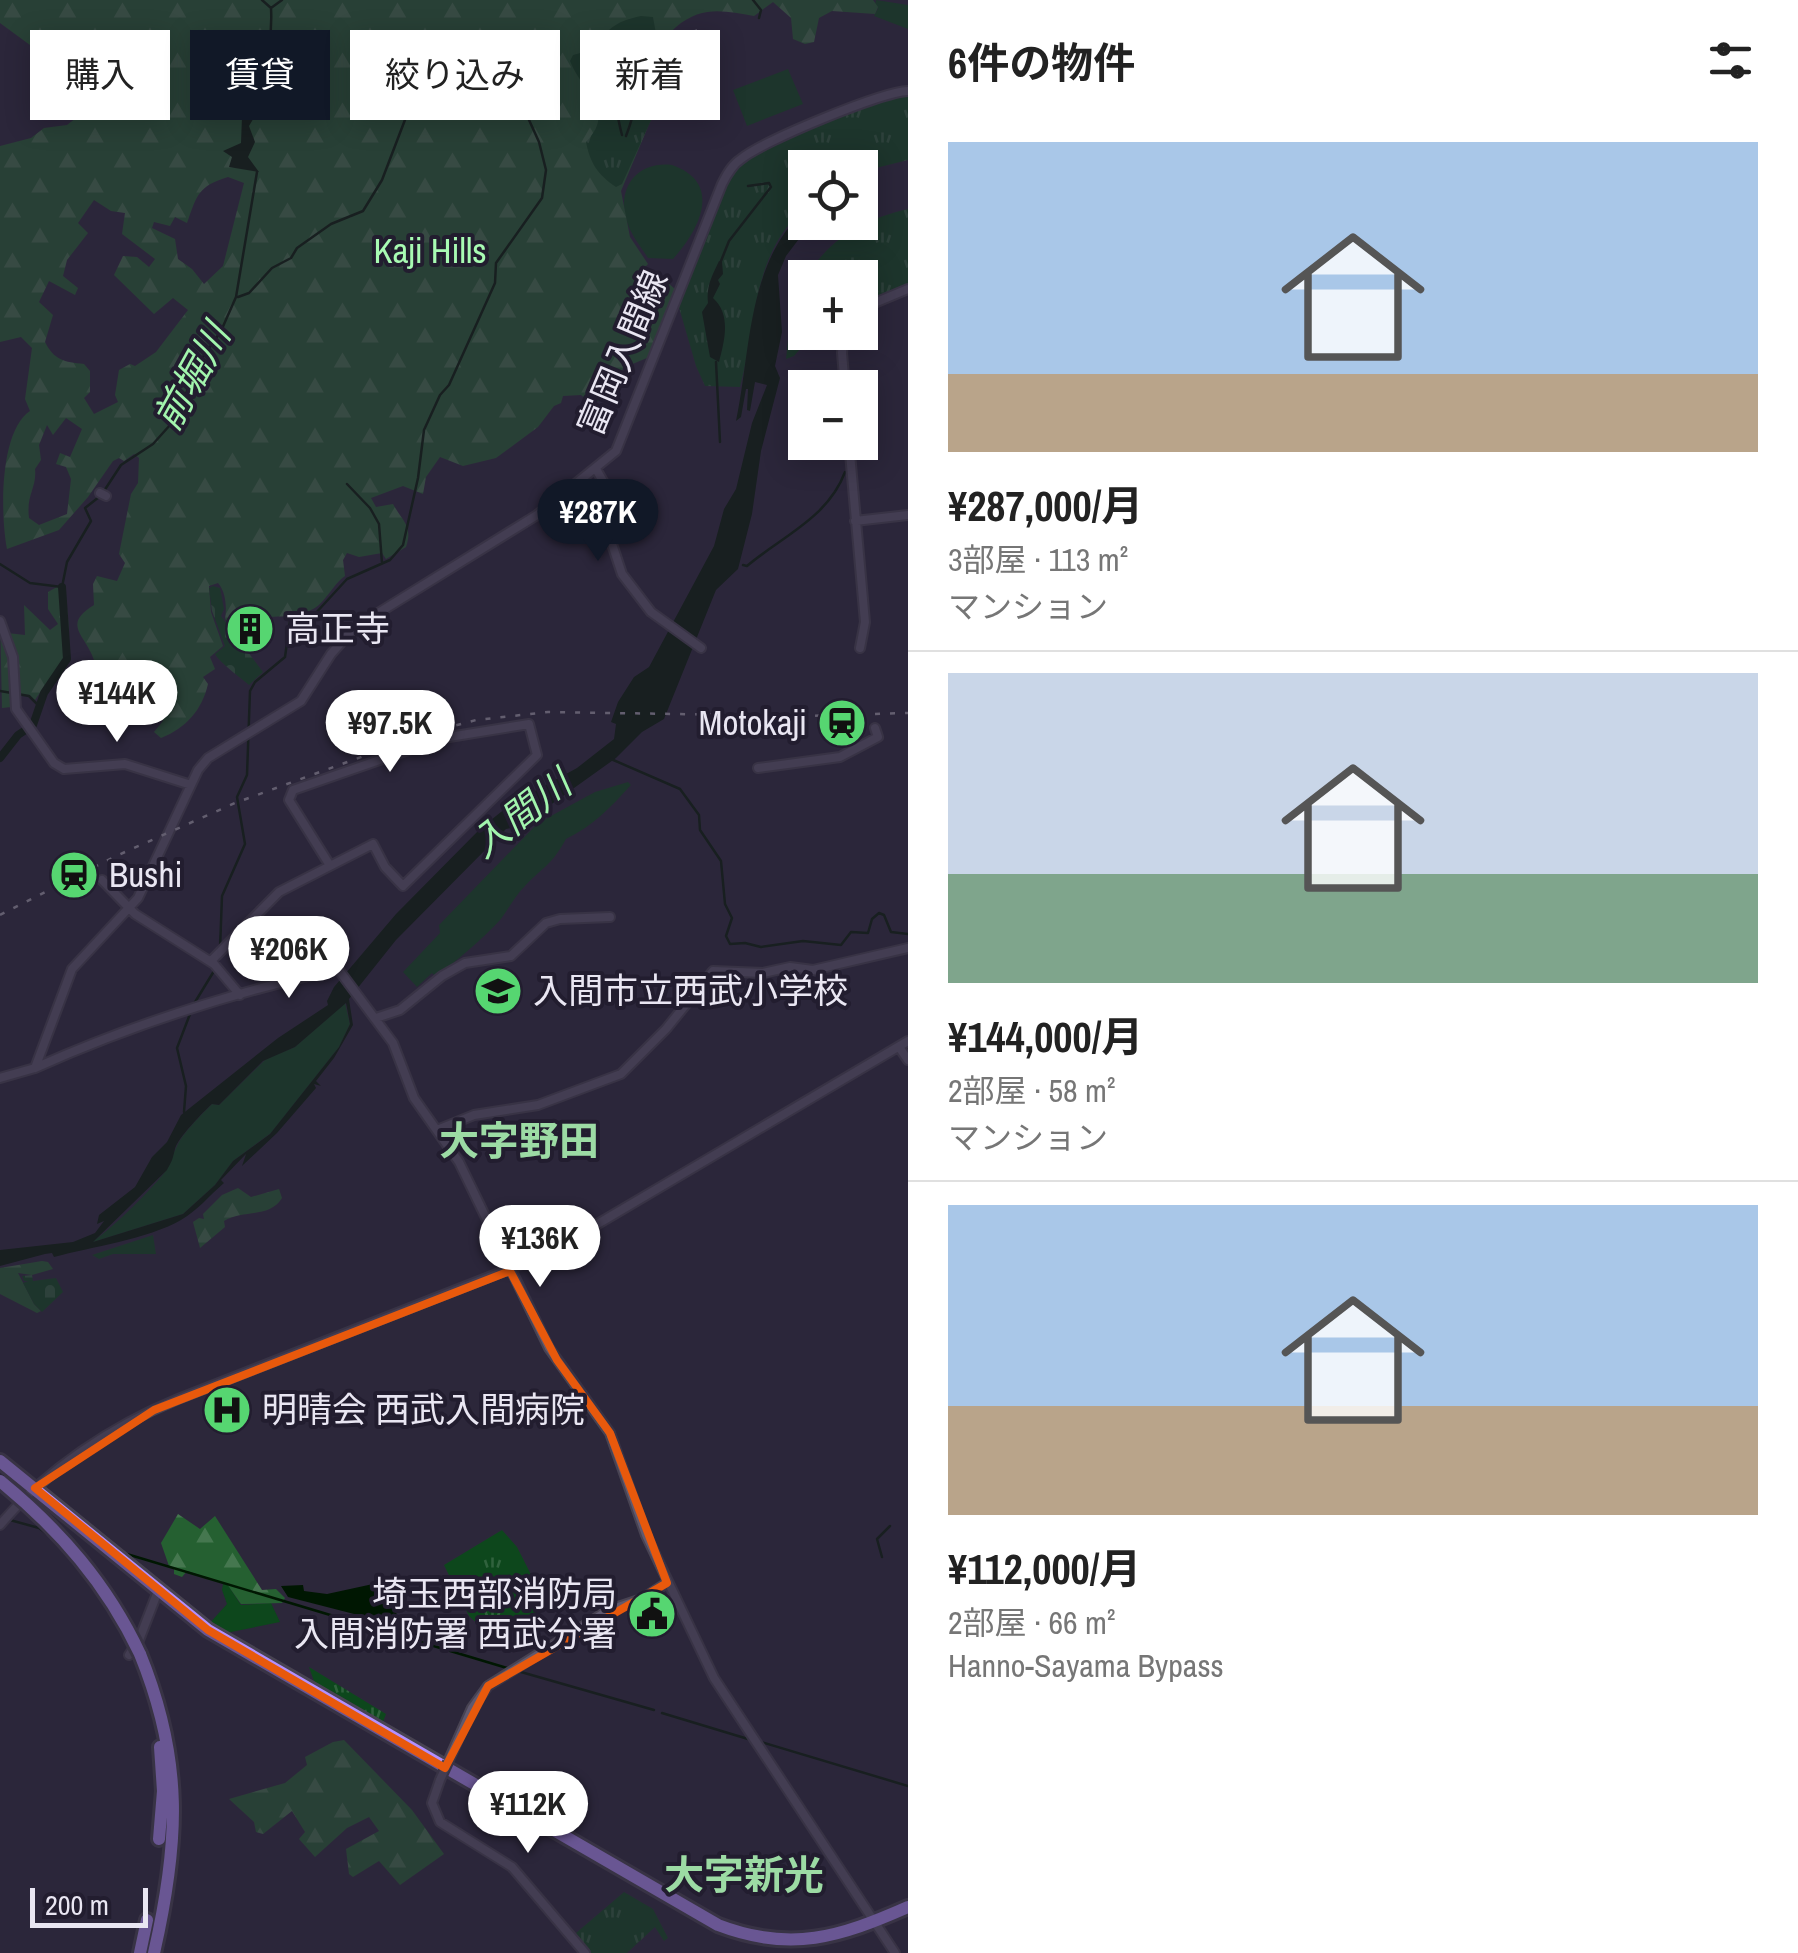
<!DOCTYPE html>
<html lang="ja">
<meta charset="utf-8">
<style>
:root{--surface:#fff;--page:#f6f6f6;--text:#222;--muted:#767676;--line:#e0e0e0;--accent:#111827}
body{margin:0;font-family:"Archivo Narrow","Noto Sans JP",sans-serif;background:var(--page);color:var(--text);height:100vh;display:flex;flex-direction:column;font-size:38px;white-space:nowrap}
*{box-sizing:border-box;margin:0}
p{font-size:32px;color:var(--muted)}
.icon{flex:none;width:55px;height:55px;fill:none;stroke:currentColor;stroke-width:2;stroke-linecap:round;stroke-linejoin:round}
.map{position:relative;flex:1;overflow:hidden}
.drawer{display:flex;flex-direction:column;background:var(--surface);width:890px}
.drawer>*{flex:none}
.banner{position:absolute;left:30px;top:30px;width:728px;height:90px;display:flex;gap:20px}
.tools{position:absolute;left:788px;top:150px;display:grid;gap:20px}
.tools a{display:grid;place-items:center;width:90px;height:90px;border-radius:0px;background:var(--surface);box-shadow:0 5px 25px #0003;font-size:50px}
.scale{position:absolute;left:30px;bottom:25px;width:118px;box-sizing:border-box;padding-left:10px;border:5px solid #e9e6f2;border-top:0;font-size:28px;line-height:35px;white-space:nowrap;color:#e9e6f2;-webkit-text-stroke:8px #221d2f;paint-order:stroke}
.price{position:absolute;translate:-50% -85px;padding:0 22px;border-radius:35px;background:#fff;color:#222;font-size:32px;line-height:65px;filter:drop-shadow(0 2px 5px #0008)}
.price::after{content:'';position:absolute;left:50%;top:60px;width:30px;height:22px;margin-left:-15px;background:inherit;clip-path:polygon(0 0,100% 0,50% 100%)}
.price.current{background:var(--accent);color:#fff}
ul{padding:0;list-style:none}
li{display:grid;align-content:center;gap:20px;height:530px;padding:0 40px}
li+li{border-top:2px solid var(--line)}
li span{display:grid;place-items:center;height:310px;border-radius:0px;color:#555}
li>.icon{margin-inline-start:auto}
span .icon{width:180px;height:180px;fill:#fffc;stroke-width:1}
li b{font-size:42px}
h2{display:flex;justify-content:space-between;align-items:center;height:120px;padding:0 40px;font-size:42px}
.pill{padding:0 35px;border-radius:0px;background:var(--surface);box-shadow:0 5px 25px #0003;font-size:35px;line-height:90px}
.pill.current{background:var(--accent);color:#fff}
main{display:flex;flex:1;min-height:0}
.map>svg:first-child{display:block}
.grass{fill:#0d471c}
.forest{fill:url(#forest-firs);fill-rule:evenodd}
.cemetery{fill:url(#cemetery-stones)}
.park{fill:url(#park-tufts)}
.water{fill:#001702;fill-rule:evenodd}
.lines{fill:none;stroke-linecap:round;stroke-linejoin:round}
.stream{stroke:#001702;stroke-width:2.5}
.river{stroke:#001702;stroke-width:8}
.secondary-casing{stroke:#484352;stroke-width:12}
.highway-casing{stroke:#484352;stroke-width:18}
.secondary{stroke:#5f596f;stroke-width:8}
.highway{stroke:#b390fe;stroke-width:12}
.rail{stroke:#a6a2b0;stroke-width:2.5;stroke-dasharray:5 10;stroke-linecap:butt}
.secondary-bridge-casing{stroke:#484352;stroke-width:12;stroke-linecap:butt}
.highway-bridge-casing{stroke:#484352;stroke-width:18;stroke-linecap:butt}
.secondary-bridge{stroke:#5f596f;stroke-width:8}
.highway-bridge{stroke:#b390fe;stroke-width:12}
.marked{fill:none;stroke:#e8590c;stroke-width:8;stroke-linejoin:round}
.labels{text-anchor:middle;stroke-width:8;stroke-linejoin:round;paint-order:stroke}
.park-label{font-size:35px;fill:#a8fbb3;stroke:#221d2f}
.street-label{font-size:35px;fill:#e9e6f2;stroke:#221d2f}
.poi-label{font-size:35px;fill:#e9e6f2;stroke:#221d2f;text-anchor:start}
.water-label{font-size:38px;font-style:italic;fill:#a2f5ad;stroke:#221d2f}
.quarter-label{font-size:40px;font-weight:bold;fill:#9cdba4;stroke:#221d2f}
</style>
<main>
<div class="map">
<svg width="908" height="1953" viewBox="0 0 908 1953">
<defs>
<pattern id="forest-firs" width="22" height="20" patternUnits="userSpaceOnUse" patternTransform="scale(2.5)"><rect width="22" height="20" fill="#256031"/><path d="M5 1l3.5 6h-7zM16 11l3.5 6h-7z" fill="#45774f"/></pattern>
<pattern id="cemetery-stones" width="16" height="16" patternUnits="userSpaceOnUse" patternTransform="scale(2.5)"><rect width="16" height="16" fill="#0d471c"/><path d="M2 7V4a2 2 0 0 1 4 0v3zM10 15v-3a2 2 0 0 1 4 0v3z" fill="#30623d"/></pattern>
<pattern id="park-tufts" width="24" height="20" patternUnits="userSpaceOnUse" patternTransform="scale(2.5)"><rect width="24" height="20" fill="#0d471c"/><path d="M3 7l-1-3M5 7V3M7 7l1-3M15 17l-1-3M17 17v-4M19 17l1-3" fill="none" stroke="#30623d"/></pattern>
</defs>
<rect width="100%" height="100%" fill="#2c273a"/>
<path class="grass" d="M 876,0 L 908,5 L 908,29 L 874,16 L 878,8 L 875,5 Z
M 788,69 L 803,104 L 747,126 L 733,90 Z
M 672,165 C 724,183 699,230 673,259 L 648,258 C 641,247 631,235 627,222 C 616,188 637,161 672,165 Z
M 628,782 L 631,785 C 611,807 593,826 566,839 C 551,866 545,865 525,886 C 515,896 509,908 501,919 C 481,941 458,959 436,977 L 432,973 L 417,987 L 403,972 L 440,933 L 439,925 L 538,823 L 595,792 Z
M 345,1003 L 350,1024 L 339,1047 L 271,1133 L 233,1161 L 215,1185 L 183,1214 L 90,1243 C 109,1232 151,1190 164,1173 C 171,1164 172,1155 177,1146 C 182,1134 202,1114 212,1104 L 219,1105 L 266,1059 L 295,1047 Z
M 223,1584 L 228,1585 L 241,1605 L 271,1603 L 280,1622 L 221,1634 L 208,1625 L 227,1604 L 222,1590 Z"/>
<path class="forest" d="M 0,0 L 873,0 L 878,7 L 875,14 L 832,11 L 819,18 L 814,42 L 805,44 L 793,39 L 791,18 L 773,2 L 754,16 C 725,11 702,5 676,27 C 668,34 662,43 653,50 L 657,105 L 621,191 L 630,237 L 648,264 L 641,271 L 643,275 L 650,277 L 657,273 L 677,291 L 654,355 L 623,368 C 618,388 610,396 592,404 L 581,395 L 563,396 L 561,403 L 554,406 L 538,427 L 496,458 L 463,466 L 440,457 L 426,477 L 423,494 L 403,486 L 371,498 L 376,507 L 393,504 C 403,522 413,526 406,547 L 386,559 L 382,553 L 359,557 L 347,553 L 343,560 L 345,576 C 332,585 325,604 311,610 C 282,623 263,609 236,628 L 225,619 C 227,608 226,592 218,583 L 209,586 L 211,612 L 223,646 L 210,657 L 215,669 L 203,677 L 208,684 C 202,710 186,728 161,738 L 154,732 L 163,721 L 136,682 L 94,660 C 86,635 61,625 94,605 L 93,584 L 97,576 L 117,581 L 125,563 L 119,554 L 131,494 L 138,483 L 139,458 L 134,454 L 124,461 L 119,458 L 113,461 L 88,497 L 59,530 L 7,549 C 0,511 0,431 30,411 L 25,399 L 32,348 L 21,337 L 0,342 L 0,146 L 31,138 L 44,128 L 67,125 L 80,115 L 104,119 L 109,103 L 0,23 ZM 228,177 L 244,183 L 223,266 L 204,284 L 192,269 L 178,259 L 175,239 L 152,228 L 154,222 L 170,226 L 175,217 L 187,223 C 197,195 198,186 228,177 ZM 94,200 L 111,211 L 125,213 L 122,234 L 155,259 L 149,267 L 137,257 L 123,256 L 114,275 L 154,314 L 173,298 L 188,310 L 156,352 L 135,366 L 130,364 L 119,370 L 115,395 L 118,402 L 94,414 L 84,398 L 90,392 L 90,371 L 84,364 C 64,362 54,360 45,342 L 53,315 L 39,302 L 49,281 L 75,295 L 78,288 L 63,276 L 67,260 L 88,233 L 78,223 ZM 66,418 L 82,429 L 70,457 L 60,453 L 56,464 L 66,467 L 71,479 L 67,514 L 39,525 L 29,518 C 26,494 37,488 35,469 L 41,460 L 39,445 L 47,425 L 53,435 Z
M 64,583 C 66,610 76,645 60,669 C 53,681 42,688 35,700 L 24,694 L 12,695 L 11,707 L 2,708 L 0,615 L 7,633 L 25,635 L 24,605 L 50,630 L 58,624 L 48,609 L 48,592 Z
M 238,1188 L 251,1197 L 279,1189 L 282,1198 C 269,1219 242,1209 224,1221 L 225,1227 L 200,1248 L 193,1222 L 199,1218 L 204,1219 L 203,1214 L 222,1195 Z
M 42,1261 L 48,1262 L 53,1269 L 32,1275 L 18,1273 L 34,1304 L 41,1311 L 37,1313 L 0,1294 L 0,1268 Z
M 178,1514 L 200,1529 L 215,1516 L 262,1590 L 276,1589 L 285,1598 L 282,1603 L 241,1604 L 227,1584 L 187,1571 L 182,1577 L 174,1574 L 174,1568 L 169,1566 L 161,1543 Z
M 344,1740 L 412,1810 L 444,1854 L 400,1885 L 379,1861 L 353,1877 L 349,1874 L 346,1849 L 379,1831 L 369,1817 L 347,1828 L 315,1857 L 299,1839 L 305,1832 L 292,1811 L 263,1834 L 256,1832 L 254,1822 L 229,1799 L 285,1783 L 307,1765 L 305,1757 L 333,1742 Z"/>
<path class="cemetery" d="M 213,586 L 220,588 L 224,609 L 221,616 L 263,672 L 249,685 C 241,678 220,663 215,654 L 225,646 L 212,611 L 209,588 Z
M 32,1275 L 33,1281 L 56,1278 L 63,1292 L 42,1312 L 34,1304 L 23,1283 L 28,1281 L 24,1281 L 22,1276 Z"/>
<path class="park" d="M 641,16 L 653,17 L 657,39 L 655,51 C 671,80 673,85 707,86 L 658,105 L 622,184 L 616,187 C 598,175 590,163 586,142 C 617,110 582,92 570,61 L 573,55 L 598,48 C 605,27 621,20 641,16 Z
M 908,95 L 908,160 L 860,172 L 860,168 L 805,168 L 805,208 C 751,255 757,324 740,387 L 705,386 L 696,366 L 678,304 L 726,185 L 737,164 L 748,155 L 884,99 Z
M 908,209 L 908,285 L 860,306 L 860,278 L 806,277 C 830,238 864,219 908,209 Z
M 805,279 L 805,332 L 814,333 L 794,356 L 786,359 L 790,321 Z
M 153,1235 L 156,1254 L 113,1254 L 99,1259 L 92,1255 Z
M 502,1530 L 517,1547 L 547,1606 L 493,1638 L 469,1616 L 444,1565 Z
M 309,1667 L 386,1714 L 381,1727 L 316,1687 Z
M 624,1892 L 653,1909 L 668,1938 L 664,1941 L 655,1927 L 627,1953 L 591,1953 L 576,1933 Z"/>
<path class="water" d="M 258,111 L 249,126 L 255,142 L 248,157 L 259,172 L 229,167 L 232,157 L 223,151 L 241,143 L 242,117 Z
M 805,210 L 805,222 L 811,223 L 786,256 L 778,275 L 782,332 L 775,366 L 780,378 L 761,451 L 752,514 L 738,569 L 716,590 L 664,719 L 642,732 L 616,758 L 521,826 L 506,829 L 396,940 L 349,999 L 353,1025 L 334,1058 L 316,1081 L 321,1086 L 314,1084 L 316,1088 L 277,1133 L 242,1166 L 246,1154 L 221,1180 L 224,1183 C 210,1195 197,1211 181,1220 C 148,1239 91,1247 54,1257 L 52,1253 L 45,1254 L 0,1266 L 0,1250 L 73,1242 L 95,1233 L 104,1221 L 97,1224 L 99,1215 L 135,1187 L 152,1157 L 167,1142 L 181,1115 L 278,1038 L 328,1005 L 327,1001 L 334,987 L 396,914 L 481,828 L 511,804 L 577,768 L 614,739 L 616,724 L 611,722 L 618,702 L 634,677 L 649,667 L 714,546 L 724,509 L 736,489 L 752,423 L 767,385 L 755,382 L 750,411 L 747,410 L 748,389 L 746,389 L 741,417 L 736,421 C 751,350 747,262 805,210 ZM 346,1003 L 350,1024 L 339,1047 L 270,1134 L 233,1161 L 215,1185 L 183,1214 L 93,1242 L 167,1170 C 173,1159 172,1161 175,1149 C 177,1139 204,1111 212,1104 L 219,1105 L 263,1061 L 295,1047 Z
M 719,261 L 722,262 L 723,274 L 718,280 L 720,284 L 713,298 C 732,315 724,342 719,362 L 710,357 L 702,312 L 708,303 C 706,286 712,276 719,261 Z
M 399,1578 L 405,1587 L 393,1624 L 288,1597 L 281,1586 L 303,1585 L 304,1591 L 327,1594 L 373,1584 L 374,1587 Z"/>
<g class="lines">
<path class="stream" d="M 753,0 L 761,10 L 759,18
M 271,8 L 282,0
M 586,68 C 620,88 613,103 622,135
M 616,96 L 626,97 C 638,108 631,122 626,136
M 258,111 C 257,97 259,87 257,74 C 270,62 272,26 271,8 L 262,0
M 721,261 L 729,241 L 771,187 L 769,183 L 748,186
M 238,297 L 249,293 L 272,268 L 291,258 L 297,248 L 331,224 L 363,211 L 382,180 L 416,91 L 430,66
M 716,362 L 720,442
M 347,484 L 370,508 L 379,524 L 382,563
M 104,491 L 121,465 L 153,444 L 179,415 L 194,370 L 221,331 L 236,297 L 257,172
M 0,564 L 30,583 L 62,587 L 67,562 L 91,521 L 85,508 L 99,497
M 743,565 L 747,566 C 781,537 828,518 845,472
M 0,691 L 29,696 L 40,707
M 611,759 L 680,789 L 699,815 L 700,830 L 721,861 L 725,904 L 732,918 L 726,936 L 730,944 L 745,943 L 761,947 L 803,941 L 841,945 L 851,932 L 868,933 L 872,919 L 879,913 L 884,915 L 891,932 L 908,934
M 220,949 L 222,896 L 245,844 L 237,797 L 247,775 L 250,691 L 255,682 L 285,657 L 290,621 L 314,615 L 347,579 L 390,560 L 403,545 L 418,478 L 424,430 L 440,395 L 449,385 L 495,283 L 496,263 L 542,198 L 546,170 L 539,142 L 515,89
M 192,1007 L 214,971
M 184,1112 L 186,1086 L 177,1048 L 190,1014
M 10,1520 L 39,1528 L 59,1543
M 120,1552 L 507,1668
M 882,1557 L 877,1539 L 890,1526
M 521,1672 L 654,1710
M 662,1713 L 748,1739
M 761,1742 L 908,1786"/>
<path class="river" d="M 0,758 L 18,735 L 33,725 L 44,693 L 67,659 L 62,587"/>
<g class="secondary-casing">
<path id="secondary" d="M 860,309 L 908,289
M 844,332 L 842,353 L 845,388
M 849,442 L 865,622 L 860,648
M 596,469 L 613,499 L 609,535 L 622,574 L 651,612 L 701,648
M 100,493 L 106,496
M 855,521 L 908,515
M 0,621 L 13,657 L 16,709 L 54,763 L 64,769 L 125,764 L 191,785
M 758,768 L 840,757 L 878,737 L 875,728
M 102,880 L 135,914 L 214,964 L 240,995
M 211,961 L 279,892 L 373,844 L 385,867 L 403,886 L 537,755 L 529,724 L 443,738 L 293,790 L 289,800 L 329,864
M 376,1018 L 400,1010 L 442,976 L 465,963 L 511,956 L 546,923 L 560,919 L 610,917
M 899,1047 L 908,1060
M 35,1068 C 131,1025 235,992 338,969 L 393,1043 L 414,1098 L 459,1162 L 549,1348 L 610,1433 L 646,1535 L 714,1678 L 895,1953
M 0,1078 L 35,1068 L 72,969 L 138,898 L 198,770 L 208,758 L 301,701 L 331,654 L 354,628 L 537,515 L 616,451 L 722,184 C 727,174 732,165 741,159 C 763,141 881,92 908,91
M 437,1130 L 474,1115 L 538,1105 L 621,1074 L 666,1029 L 713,971 L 763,973 L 790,967 L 813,970 L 908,948
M 0,1525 C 46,1470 112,1426 178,1399 L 545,1255 L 908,1041
M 129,1655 L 139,1640 L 158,1591
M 448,1762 L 472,1708 L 488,1686 L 609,1610 L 642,1599 L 667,1583
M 440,1780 L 432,1803 L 440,1822 L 512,1867 L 585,1953"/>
</g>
<g class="highway-casing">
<path id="highway" d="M 0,1461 L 208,1630 L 718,1925 C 791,1953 840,1937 908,1907
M 140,1654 C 184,1762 179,1843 154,1953
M 159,1839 L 163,1791 L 160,1747
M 140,1953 L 147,1920"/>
</g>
<use href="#secondary" class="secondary"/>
<use href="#highway" class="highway"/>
<path class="rail" d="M 653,53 L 678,37 L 701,29
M 0,915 L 116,856 L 235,803 L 424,734 L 476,720 L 548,712 L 802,716 L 908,713"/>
<g class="secondary-bridge-casing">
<path id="secondary-bridge" d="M 440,1780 L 448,1762"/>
</g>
<g class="highway-bridge-casing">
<path id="highway-bridge" d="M 0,1481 C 60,1530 107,1584 140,1654"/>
</g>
<use href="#secondary-bridge" class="secondary-bridge"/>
<use href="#highway-bridge" class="highway-bridge"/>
</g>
<path d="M0 0H908V1953H0ZM 510,1271 L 557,1360 L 610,1433 L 667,1583 L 488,1686 L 445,1768 L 208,1630 L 35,1488 L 154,1410 Z" fill="#2c273a" fill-opacity=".55" fill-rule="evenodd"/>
<path class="marked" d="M 510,1271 L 557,1360 L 610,1433 L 667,1583 L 488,1686 L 445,1768 L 208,1630 L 35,1488 L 154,1410 Z"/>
<defs>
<g id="building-disc" transform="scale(2.5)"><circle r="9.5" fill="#56d671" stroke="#221d2f"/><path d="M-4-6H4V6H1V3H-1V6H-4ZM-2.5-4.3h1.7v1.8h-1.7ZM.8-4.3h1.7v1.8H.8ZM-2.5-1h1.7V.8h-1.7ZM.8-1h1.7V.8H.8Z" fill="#111"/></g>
<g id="station-disc" transform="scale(2.5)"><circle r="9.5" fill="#56d671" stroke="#221d2f"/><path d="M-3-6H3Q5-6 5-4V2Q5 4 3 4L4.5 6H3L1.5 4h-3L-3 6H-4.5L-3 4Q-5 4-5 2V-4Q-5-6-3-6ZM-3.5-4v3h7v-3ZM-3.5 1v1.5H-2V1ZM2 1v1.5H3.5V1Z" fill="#111"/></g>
<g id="school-disc" transform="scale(2.5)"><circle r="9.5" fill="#56d671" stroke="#221d2f"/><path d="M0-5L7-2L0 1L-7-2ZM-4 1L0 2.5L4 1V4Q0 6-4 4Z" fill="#111"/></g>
<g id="hospital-disc" transform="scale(2.5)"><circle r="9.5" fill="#56d671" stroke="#221d2f"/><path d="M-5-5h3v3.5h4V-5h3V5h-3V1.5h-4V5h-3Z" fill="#111"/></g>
<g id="civic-disc" transform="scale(2.5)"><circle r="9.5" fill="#56d671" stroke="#221d2f"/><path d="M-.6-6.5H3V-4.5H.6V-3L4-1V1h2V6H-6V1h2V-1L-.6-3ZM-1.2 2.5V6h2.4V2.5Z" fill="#111"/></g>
</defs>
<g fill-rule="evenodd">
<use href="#building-disc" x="250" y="629"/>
<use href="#station-disc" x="842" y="723"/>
<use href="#station-disc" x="74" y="875"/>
<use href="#school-disc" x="498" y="991"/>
<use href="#hospital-disc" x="227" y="1410"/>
<use href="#civic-disc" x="652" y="1614"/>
</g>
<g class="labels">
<g class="park-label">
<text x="430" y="263">Kaji Hills</text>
</g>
<g class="street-label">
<text transform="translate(623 353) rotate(-67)" y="12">富岡入間線</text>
</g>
<g class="poi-label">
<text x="285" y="641">高正寺</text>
<text x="807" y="735" text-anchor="end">Motokaji</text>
<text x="109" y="887">Bushi</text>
<text x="533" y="1003">入間市立西武小学校</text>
<text x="262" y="1422">明晴会 西武入間病院</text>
<text x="617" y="1606" text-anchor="end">埼玉西部消防局<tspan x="617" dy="40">入間消防署 西武分署</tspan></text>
</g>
<g class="water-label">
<text transform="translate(192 377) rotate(-61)" y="13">前堀川</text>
<text transform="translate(521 814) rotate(-38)" y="13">入間川</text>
</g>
<g class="quarter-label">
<text x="519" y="1155">大字野田</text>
<text x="744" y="1889">大字新光</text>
</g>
</g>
</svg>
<div class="tools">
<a><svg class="icon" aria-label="locate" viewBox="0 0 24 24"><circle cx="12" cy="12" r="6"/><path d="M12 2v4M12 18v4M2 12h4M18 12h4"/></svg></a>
<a>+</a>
<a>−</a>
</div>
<div class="scale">200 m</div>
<b class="price current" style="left:598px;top:564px">¥287K</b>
<b class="price" style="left:117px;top:745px">¥144K</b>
<b class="price" style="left:390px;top:775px">¥97.5K</b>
<b class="price" style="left:289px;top:1001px">¥206K</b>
<b class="price" style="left:540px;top:1290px">¥136K</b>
<b class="price" style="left:528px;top:1856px">¥112K</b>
<div class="banner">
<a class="pill">購入</a>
<a class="pill current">賃貸</a>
<a class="pill">絞り込み</a>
<a class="pill">新着</a>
</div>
</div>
<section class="drawer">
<h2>6件の物件<svg class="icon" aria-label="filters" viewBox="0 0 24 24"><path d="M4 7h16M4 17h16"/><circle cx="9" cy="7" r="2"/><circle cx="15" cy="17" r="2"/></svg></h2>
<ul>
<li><span style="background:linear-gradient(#a9c7e8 75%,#b9a48a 0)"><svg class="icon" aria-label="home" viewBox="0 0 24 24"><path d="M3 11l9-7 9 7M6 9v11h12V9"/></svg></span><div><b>¥287,000/月</b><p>3部屋 · 113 m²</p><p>マンション</p></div></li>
<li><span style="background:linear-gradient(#c9d6e8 65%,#7fa58c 0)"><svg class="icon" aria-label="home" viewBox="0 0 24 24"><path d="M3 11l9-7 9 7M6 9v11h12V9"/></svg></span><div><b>¥144,000/月</b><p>2部屋 · 58 m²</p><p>マンション</p></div></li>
<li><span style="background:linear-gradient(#a9c7e8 65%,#b9a48a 0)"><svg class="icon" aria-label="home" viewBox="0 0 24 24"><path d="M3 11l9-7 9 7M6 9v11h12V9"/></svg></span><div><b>¥112,000/月</b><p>2部屋 · 66 m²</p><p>Hanno-Sayama Bypass</p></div></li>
</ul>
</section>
</main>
